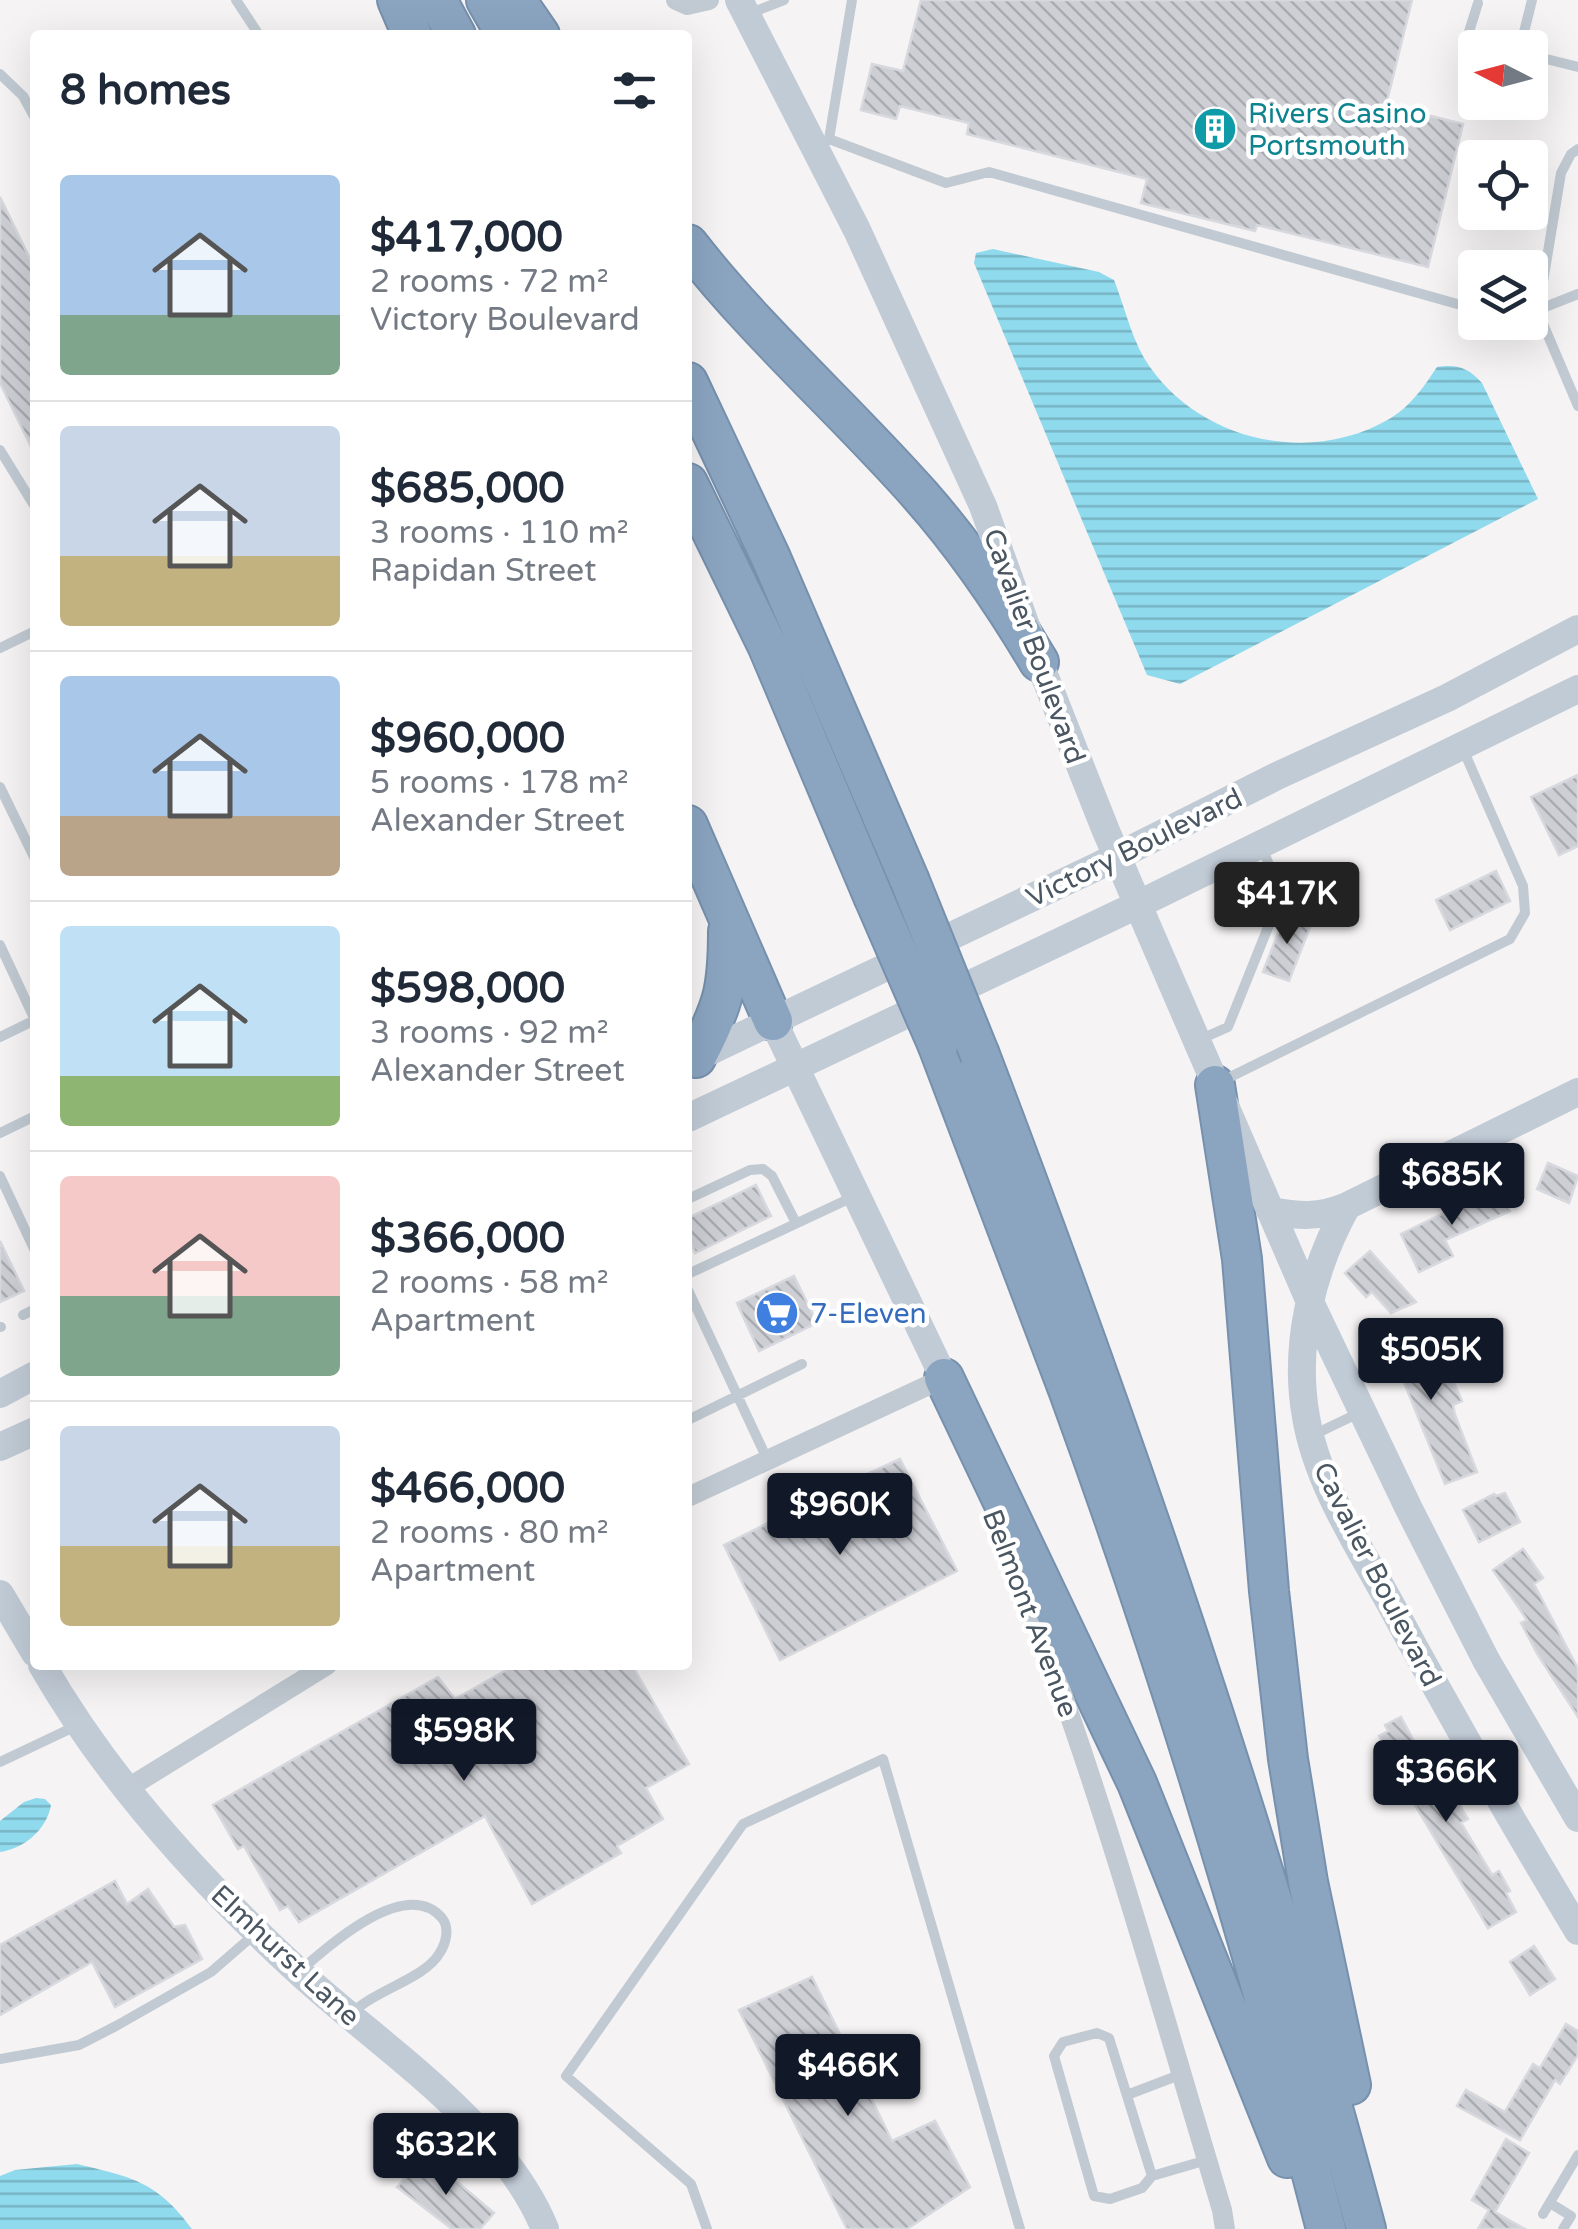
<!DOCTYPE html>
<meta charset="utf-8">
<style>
:root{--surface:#fff;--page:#f6f6f7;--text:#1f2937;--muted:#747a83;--line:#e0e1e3;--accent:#111827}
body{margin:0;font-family:"Varela Round",sans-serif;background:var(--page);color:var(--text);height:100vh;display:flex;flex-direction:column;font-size:38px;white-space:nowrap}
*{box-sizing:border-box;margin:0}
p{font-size:32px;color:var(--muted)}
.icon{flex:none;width:55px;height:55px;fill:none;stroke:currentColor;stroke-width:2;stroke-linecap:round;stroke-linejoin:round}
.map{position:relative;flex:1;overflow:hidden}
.details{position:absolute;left:30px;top:30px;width:662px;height:1640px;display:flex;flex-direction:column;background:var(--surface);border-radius:10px;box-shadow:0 10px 40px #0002}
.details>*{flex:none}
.needle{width:65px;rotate:276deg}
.controls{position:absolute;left:1458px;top:30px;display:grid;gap:20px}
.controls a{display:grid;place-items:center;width:90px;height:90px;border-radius:10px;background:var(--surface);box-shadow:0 10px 40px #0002;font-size:50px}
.price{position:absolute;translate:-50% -85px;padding:0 22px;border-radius:10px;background:var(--accent);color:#fff;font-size:32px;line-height:65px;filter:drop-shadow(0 2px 5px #0008)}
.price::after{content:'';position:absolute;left:50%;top:60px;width:30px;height:22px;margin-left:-15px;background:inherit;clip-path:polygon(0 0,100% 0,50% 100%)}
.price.active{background:#222;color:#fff}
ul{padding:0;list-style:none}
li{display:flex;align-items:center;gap:30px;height:250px;padding:0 30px}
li+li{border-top:2px solid var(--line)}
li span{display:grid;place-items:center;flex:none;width:280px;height:200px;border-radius:10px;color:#555}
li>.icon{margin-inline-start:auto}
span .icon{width:120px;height:120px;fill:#fffc;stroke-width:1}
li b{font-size:42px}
h2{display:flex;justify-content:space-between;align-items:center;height:120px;padding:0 30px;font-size:42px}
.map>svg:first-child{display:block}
.water{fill:url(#water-rules)}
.building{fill:url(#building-back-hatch);stroke:#d7d9de;stroke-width:2.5}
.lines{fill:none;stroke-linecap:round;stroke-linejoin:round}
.highway-casing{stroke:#7690ad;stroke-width:42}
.lane{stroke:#c1cad2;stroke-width:10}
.street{stroke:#c1cad2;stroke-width:20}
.secondary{stroke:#c1cbd6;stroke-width:28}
.highway{stroke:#8ba5c1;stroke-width:38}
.highway-bridge-casing{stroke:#7690ad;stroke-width:42;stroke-linecap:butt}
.highway-bridge{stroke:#8ba5c1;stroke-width:38}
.labels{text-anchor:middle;stroke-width:9;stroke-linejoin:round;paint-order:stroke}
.culture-label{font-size:28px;fill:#0d838f;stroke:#fff;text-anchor:start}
.street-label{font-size:28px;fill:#4a5661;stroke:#fff}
.shop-label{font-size:28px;fill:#366cbe;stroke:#fff;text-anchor:start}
</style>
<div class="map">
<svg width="1578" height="2229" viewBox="0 0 1578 2229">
<defs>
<pattern id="water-rules" width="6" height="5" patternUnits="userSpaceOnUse" patternTransform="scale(2.5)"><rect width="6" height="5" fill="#90daee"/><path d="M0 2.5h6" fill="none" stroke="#78b4c4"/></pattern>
<pattern id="building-back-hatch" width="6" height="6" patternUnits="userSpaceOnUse" patternTransform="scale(2.5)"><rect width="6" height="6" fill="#cdcfd5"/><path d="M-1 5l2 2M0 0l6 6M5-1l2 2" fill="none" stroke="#a8abb0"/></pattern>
</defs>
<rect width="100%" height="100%" fill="#f5f3f3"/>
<path class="water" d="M 993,249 L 1099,272 L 1114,280 C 1124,305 1130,333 1144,358 C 1195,441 1309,467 1391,418 C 1411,406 1425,385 1437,367 C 1458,364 1468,368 1482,383 L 1538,499 L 1180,684 L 1147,675 L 974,263 L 976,253 Z
M 36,1798 L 45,1799 L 51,1805 C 47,1829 24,1849 0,1852 L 0,1821 L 24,1802 Z
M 77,2164 C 131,2177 157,2181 192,2229 L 0,2229 L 0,2176 L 15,2170 Z"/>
<path class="building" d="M 921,0 L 1412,0 L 1386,105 L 1463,124 L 1428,267 L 1257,225 L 1255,231 L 1141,203 L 1147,179 L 967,134 L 969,123 L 900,106 L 896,119 L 861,110 L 872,64 L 903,71 Z
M 0,197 L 35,269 L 35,455 L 0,383 Z
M 1578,775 L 1578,846 L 1559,855 L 1531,797 Z
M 1496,871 L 1510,901 L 1450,930 L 1436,900 Z
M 1286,912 L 1312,922 L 1289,981 L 1263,972 Z
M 1548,1163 L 1578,1176 L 1569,1203 L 1537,1189 Z
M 756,1185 L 771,1216 L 695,1253 L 688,1237 L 688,1218 Z
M 1499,1186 L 1510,1211 L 1445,1240 L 1453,1256 L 1419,1272 L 1401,1234 Z
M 0,1241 L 24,1291 L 0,1302 Z
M 1370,1251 L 1416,1302 L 1391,1313 L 1372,1292 L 1366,1297 L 1345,1273 Z
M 794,1276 L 817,1323 L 759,1351 L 737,1303 Z
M 1400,1327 L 1421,1359 L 1439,1349 L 1462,1401 L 1453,1405 L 1455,1415 L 1477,1472 L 1445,1484 L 1399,1370 L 1394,1373 L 1375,1343 Z
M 900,1459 L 957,1571 L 780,1660 L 724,1545 L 780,1517 L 791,1509 Z
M 1505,1493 L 1520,1522 L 1479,1542 L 1463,1510 L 1494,1494 L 1496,1496 Z
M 1523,1549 L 1543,1578 L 1534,1584 L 1578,1669 L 1578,1717 L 1538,1655 L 1521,1623 L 1527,1620 L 1493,1570 Z
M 515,1665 L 632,1665 L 689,1764 L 646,1788 L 663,1819 L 617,1846 L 621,1853 L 532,1904 L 485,1816 L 299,1922 L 288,1906 L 280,1910 L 244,1846 L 238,1849 L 213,1805 L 438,1677 L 455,1699 Z
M 1401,1717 L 1444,1797 L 1450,1803 L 1456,1799 L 1468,1819 L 1461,1823 L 1492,1875 L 1499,1871 L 1510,1891 L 1506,1893 L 1516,1912 L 1488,1928 L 1405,1788 L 1401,1790 L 1383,1755 L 1388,1752 L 1379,1736 L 1388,1731 L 1385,1725 Z
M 115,1881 L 127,1904 L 148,1889 L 174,1927 L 185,1925 L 202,1959 L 115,2007 L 92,1962 L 0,2015 L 0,1945 Z
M 1534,1946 L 1555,1979 L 1530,1995 L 1510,1962 Z
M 812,1977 L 892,2141 L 935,2121 L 970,2187 L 907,2229 L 847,2229 L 739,2010 Z
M 1566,2024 L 1578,2031 L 1578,2055 L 1560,2084 L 1555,2080 L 1520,2140 L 1457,2106 L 1466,2090 L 1505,2112 L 1533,2064 L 1540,2068 Z
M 1506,2139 L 1529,2153 L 1495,2212 L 1525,2229 L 1478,2229 L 1489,2210 L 1472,2200 Z
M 431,2160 L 494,2213 L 480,2229 L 452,2229 L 397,2187 L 412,2170 L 419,2175 Z"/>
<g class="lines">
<g class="highway-casing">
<path id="highway" d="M 397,0 L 412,35
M 437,0 L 456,35
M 486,0 L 506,35
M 516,0 L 540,35
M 688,244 C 758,334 845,410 920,495 C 966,547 1004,603 1039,662
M 688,382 L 771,558 L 909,879
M 688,483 L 768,647 L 873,896
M 688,825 L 773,1021
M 938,1046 C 982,1161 1026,1276 1069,1392 C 1169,1666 1254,1947 1326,2229
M 980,1055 C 1127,1441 1260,1830 1366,2229
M 696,1058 C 723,1006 728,990 728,931
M 1215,1085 L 1242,1259 L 1269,1591 L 1288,1759 L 1308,1882 L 1351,2085
M 944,1378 L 1137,1783 L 1287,2158"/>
</g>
<path class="lane" d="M 236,0 L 259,35
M 1478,3 L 1467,38 L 1502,48
M 748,14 L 784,0
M 1520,48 L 1532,0
M 1530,55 L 1578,67
M 0,74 L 23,96 L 35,118
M 829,139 L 946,183 L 989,172 L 1475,309
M 824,142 L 829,139 L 852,0
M 1578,149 L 1571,154 L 1561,173 L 1538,312 L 1578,406
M 1530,313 L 1578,294
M 0,450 L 35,507
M 0,648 L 35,631
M 0,787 L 35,859
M 0,945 L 35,1020 L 0,1037
M 1201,1039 L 1228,1027 L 1281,895 L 1262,847
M 1220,1082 L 1510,939 L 1525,913 L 1523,886 L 1462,747
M 0,1133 L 35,1116
M 0,1176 L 35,1251
M 688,1199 L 750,1170 L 763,1169 L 772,1176 L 796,1223
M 688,1274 L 855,1196
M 688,1290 L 768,1461
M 23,1315 L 35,1309
M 0,1327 L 1,1327
M 688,1420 L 802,1364
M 1311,1436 L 1359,1413
M 35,1500 L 35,1501
M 0,1762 L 76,1726
M 301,1970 C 328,1946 406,1876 442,1918 C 450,1928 446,1944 439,1954 C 424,1979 374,1990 350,2015
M 0,2059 L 79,2045 L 116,2026 L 211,1972 L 256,1933
M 1127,2095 L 1182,2074
M 1152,2176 L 1109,2038 L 1097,2033 L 1063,2042 L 1054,2056 L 1094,2196 L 1110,2199 L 1142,2188 L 1152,2176 L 1207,2160
M 1550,2203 L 1571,2216 L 1563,2229
M 1543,2214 L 1578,2155
M 707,2229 L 691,2184 L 566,2076 L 743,1824 L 883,1759 L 1020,2229"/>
<path class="street" d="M 676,0 L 687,5 L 709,0
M 688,1497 L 944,1378 L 946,1383
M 1014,1564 C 1097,1774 1157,1994 1222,2210 L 1225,2229
M 128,1788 L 327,1665"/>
<path class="secondary" d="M 739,0 L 857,230 L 983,506 L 1039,662 L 1106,831 L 1310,1302 L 1409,1509 L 1486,1660 L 1578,1818
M 773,1021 L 944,1378
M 689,1061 L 1096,867 L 1279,775 L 1447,698 L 1578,629
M 1578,1092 L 1347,1206 C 1312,1269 1293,1345 1306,1417 C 1317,1483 1358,1545 1390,1603 C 1450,1714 1513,1823 1578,1931
M 688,1118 L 1137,905 L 1578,689
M 1270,1211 C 1299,1216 1319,1218 1347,1206
M 0,1394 L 35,1375
M 0,1447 L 35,1431
M 0,1594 L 35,1653
M 42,1665 C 108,1780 203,1884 300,1973 C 382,2048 502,2124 545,2229"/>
<use href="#highway" class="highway"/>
<g class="highway-bridge-casing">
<path id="highway-bridge" d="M 909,879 L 980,1055
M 873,896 L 938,1046"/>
</g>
<use href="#highway-bridge" class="highway-bridge"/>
</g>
<defs>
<g id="building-disc" transform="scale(2.25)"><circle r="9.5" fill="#0f9aa8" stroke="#fff"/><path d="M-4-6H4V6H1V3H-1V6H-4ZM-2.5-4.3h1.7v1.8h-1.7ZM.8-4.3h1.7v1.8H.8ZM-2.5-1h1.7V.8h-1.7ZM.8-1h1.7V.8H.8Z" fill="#fff"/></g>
<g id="supermarket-disc" transform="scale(2.25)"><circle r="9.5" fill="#3f7fe0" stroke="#fff"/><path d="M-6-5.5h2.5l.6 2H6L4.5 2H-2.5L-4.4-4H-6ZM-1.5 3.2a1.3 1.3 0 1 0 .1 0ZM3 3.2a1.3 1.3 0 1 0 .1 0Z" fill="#fff"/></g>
</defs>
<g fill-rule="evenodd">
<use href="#building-disc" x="1215" y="129"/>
<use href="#supermarket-disc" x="777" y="1313"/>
</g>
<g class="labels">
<g class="culture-label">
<text x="1248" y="123">Rivers Casino<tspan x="1248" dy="32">Portsmouth</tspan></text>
</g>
<g class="street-label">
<text transform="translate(1035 646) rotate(70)" y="10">Cavalier Boulevard</text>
<text transform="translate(1134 847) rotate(-26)" y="10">Victory Boulevard</text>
<text transform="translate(1378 1574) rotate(63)" y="10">Cavalier Boulevard</text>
<text transform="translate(1031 1613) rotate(69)" y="10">Belmont Avenue</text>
<text transform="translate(286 1955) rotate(43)" y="10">Elmhurst Lane</text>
</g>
<g class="shop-label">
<text x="810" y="1323">7-Eleven</text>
</g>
</g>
</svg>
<div class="controls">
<a><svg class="needle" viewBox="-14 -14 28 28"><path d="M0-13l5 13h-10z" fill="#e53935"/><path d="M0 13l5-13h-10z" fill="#747a83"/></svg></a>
<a><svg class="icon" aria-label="locate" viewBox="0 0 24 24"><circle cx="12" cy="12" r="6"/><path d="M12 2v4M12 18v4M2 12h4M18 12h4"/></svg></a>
<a><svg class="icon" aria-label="layers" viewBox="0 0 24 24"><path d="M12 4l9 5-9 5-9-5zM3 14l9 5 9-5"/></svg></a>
</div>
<b class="price active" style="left:1287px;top:947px">$417K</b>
<b class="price" style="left:1452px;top:1228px">$685K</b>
<b class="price" style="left:1431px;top:1403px">$505K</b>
<b class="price" style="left:840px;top:1558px">$960K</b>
<b class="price" style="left:464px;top:1784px">$598K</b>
<b class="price" style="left:1446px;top:1825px">$366K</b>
<b class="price" style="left:848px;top:2119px">$466K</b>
<b class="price" style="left:446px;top:2198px">$632K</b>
<section class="details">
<h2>8 homes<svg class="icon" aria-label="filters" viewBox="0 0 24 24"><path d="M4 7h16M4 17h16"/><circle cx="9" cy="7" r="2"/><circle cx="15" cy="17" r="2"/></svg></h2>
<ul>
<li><span style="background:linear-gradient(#a9c7e8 70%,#7fa58c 0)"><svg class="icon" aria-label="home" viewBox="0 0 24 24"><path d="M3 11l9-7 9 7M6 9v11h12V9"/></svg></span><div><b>$417,000</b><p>2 rooms · 72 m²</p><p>Victory Boulevard</p></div></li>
<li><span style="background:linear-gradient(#c9d6e8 65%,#c2b280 0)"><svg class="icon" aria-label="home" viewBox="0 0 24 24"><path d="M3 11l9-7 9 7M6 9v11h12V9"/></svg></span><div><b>$685,000</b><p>3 rooms · 110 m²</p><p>Rapidan Street</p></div></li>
<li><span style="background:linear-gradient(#a9c7e8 70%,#b9a48a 0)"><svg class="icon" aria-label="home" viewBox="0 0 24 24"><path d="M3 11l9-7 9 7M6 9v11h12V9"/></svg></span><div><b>$960,000</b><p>5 rooms · 178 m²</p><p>Alexander Street</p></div></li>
<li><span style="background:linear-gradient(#bfe0f5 75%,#8fb573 0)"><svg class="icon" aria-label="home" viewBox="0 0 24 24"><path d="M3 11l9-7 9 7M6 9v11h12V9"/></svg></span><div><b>$598,000</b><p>3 rooms · 92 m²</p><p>Alexander Street</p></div></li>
<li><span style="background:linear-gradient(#f6c9c9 60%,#7fa58c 0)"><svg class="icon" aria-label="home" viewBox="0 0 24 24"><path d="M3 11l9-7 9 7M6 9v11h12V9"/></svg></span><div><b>$366,000</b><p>2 rooms · 58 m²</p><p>Apartment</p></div></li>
<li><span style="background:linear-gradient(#c9d6e8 60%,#c2b280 0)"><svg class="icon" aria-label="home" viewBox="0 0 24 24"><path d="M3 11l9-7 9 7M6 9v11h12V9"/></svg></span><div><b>$466,000</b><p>2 rooms · 80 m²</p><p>Apartment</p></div></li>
</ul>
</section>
</div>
